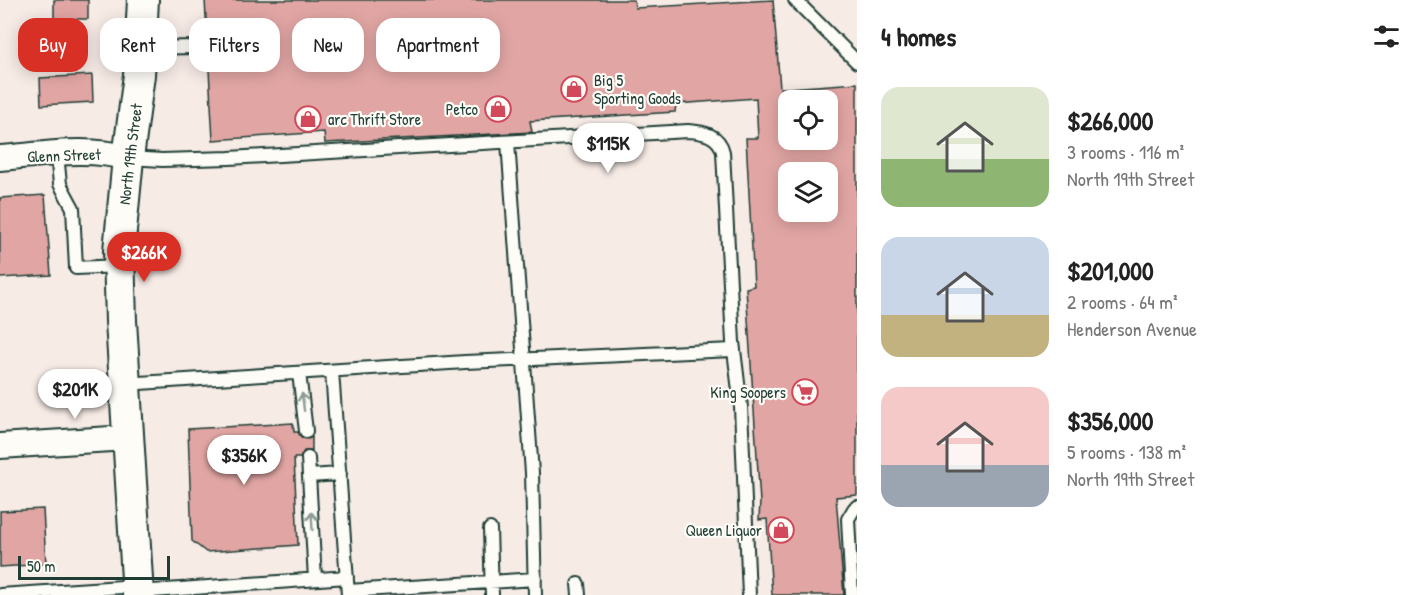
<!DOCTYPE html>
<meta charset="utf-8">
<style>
:root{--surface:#fff;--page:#f6f6f6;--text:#222;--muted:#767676;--accent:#d93025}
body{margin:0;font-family:"Patrick Hand",sans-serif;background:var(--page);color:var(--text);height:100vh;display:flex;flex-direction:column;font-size:22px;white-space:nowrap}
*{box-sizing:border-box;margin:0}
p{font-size:20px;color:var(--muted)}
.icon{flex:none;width:33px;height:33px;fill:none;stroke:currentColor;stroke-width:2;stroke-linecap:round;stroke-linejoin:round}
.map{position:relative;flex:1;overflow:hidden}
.drawer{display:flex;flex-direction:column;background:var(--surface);width:570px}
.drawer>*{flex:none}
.banner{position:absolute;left:18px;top:18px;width:570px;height:54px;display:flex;gap:12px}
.controls{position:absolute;left:778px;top:90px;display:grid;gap:12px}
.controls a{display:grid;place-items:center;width:60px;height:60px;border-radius:12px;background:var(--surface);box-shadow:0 3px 15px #0003;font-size:30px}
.scale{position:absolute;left:18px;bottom:15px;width:152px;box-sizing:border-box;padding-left:6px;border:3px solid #1f3d34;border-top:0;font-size:16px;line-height:21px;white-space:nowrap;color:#1f3d34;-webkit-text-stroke:4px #fdfcf7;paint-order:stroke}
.price{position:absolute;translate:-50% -51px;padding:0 14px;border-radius:21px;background:#fff;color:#222;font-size:20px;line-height:39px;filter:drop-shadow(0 2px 3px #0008)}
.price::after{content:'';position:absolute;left:50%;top:36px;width:18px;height:14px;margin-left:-9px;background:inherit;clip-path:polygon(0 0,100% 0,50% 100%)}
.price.active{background:var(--accent);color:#fff}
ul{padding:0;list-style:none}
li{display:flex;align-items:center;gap:18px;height:150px;padding:0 24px}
li span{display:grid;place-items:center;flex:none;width:168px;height:120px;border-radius:18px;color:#555}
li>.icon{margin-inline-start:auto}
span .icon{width:72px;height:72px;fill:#fffc;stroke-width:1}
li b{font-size:26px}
h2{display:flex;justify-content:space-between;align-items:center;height:72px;padding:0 24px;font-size:26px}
.chip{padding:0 21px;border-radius:18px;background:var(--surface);box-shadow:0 3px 15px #0003;font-size:21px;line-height:54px}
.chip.active{background:var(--accent);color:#fff}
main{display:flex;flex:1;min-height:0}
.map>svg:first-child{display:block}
.building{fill:#e1a6a4;stroke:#1f3d34;stroke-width:1.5;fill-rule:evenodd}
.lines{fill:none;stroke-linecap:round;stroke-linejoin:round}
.service-casing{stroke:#1f3d34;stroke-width:16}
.minor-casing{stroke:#1f3d34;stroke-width:28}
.tertiary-casing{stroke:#1f3d34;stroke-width:34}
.service{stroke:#fdfcf7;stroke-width:12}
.minor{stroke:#fdfcf7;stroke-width:24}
.tertiary{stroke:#fdfcf7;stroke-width:30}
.oneway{stroke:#8e9c96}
.labels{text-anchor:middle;stroke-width:4.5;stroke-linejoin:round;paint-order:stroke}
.poi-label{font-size:16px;fill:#1f3d34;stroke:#fdfcf7;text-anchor:end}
.street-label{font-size:16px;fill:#1f3d34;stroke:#fdfcf7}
</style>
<main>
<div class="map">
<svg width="857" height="595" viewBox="0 0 857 595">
<rect width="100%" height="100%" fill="#f7ebe6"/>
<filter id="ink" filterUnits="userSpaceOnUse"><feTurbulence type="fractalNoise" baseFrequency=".0167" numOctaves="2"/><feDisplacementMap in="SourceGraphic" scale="12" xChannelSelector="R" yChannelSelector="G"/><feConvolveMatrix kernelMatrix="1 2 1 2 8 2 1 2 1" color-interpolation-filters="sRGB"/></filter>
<g filter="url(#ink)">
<path class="building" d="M 54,0 L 88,0 L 88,19 L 54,19 Z
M 205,0 L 634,0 L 635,8 L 773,0 L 780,88 L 789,88 L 789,140 L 828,140 L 828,100 L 790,100 L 789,88 L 857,83 L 857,495 L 836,497 L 844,595 L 772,595 L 767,519 L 759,520 L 760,502 L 746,288 L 754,286 L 746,138 L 758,138 L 756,98 L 676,104 L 675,112 L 530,121 L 532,132 L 325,143 L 324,132 L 213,140 ZM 789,172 L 828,172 L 828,212 L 789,212 Z
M 92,75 L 93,102 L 41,105 L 40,78 Z
M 45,195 L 51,275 L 0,278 L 0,198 Z
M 293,423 L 294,432 L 298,432 L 302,438 L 308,439 L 312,437 L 312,451 L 304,451 L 300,458 L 294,458 L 298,545 L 206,552 L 192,541 L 188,429 Z
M 43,509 L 46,564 L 0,567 L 0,511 Z"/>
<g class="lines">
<g class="service-casing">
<path id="service" d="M 795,0 L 857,62
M 141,48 L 197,47
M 508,142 L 532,473 L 535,595
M 57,154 L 60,184 L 73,208 L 76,268 L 119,266
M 129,158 L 162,160 L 229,158 L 688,131 C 704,132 719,135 723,152 L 733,342 L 741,407 L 749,595
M 332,371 L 348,595
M 299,373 L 306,431
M 124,384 L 465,362 L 733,350
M 308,458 L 315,579
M 309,476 L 340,474
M 490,529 L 492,595
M 578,584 L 579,595
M 348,591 L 535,579
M 139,592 L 347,577
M 0,595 L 137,586
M 852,595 L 848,519 L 854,509 L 857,507"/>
</g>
<g class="minor-casing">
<path id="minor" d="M 0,158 C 41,155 88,146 128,158
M 0,446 L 127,438"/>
</g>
<g class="tertiary-casing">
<path id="tertiary" d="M 138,595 L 121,321 L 119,251 L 128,158 L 139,75 L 143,0"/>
</g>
<use href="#service" class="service"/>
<use href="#minor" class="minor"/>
<use href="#tertiary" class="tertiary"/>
</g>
<defs><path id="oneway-shaft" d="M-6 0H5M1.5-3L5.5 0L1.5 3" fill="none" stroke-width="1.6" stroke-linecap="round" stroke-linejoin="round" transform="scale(1.5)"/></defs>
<g class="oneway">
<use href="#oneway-shaft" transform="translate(303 402) rotate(-97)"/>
<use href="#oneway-shaft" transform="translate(312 521) rotate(-93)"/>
</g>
</g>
<defs>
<g id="shop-ring" transform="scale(1.35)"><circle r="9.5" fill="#fdfcf7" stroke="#d1495b" stroke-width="1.5"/><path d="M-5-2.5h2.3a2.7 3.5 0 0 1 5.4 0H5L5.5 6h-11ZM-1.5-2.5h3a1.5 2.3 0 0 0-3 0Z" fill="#d1495b"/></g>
<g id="supermarket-ring" transform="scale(1.35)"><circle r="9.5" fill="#fdfcf7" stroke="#d1495b" stroke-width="1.5"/><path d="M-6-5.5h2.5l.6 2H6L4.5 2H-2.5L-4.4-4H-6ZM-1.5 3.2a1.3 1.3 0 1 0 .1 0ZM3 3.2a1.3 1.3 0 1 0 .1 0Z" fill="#d1495b"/></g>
</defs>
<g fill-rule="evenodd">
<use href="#shop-ring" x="574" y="89"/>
<use href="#shop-ring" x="498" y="109"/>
<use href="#shop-ring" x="308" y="119"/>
<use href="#supermarket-ring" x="805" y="392"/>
<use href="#shop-ring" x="781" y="530"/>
</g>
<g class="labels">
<g class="poi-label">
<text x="594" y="86" text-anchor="start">Big 5<tspan x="594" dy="18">Sporting Goods</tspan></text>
<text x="478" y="115">Petco</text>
<text x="328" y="125" text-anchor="start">arc Thrift Store</text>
<text x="786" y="398">King Soopers</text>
<text x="762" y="536">Queen Liquor</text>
</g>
<g class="street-label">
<text transform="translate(130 154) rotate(-83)" y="6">North 19th Street</text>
<text transform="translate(64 155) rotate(-2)" y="6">Glenn Street</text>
</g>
</g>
</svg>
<div class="controls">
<a><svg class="icon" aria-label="locate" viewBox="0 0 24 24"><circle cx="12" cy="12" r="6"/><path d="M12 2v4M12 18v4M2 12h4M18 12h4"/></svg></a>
<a><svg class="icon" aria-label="layers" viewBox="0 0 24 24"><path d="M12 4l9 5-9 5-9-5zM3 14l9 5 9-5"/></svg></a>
</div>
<div class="scale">50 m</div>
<b class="price" style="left:608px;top:174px">$115K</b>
<b class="price active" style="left:144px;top:283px">$266K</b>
<b class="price" style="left:75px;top:420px">$201K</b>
<b class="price" style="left:244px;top:486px">$356K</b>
<div class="banner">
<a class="chip active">Buy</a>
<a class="chip">Rent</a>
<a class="chip">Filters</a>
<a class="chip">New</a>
<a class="chip">Apartment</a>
</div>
</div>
<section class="drawer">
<h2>4 homes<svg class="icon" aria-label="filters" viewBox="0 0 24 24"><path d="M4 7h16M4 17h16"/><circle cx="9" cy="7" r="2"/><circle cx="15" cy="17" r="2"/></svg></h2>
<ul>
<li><span style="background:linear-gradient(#dfe7d0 60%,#8fb573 0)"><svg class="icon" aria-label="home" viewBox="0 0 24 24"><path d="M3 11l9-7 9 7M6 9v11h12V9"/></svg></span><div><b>$266,000</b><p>3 rooms · 116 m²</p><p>North 19th Street</p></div></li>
<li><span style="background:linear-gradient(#c9d6e8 65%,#c2b280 0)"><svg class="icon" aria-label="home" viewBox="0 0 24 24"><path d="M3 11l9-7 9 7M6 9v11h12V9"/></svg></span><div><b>$201,000</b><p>2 rooms · 64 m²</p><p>Henderson Avenue</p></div></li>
<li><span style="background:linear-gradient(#f6c9c9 65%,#9aa5b1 0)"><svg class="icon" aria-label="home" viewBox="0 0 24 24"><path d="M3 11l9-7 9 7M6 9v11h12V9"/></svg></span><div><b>$356,000</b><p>5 rooms · 138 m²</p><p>North 19th Street</p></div></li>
</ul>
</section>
</main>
